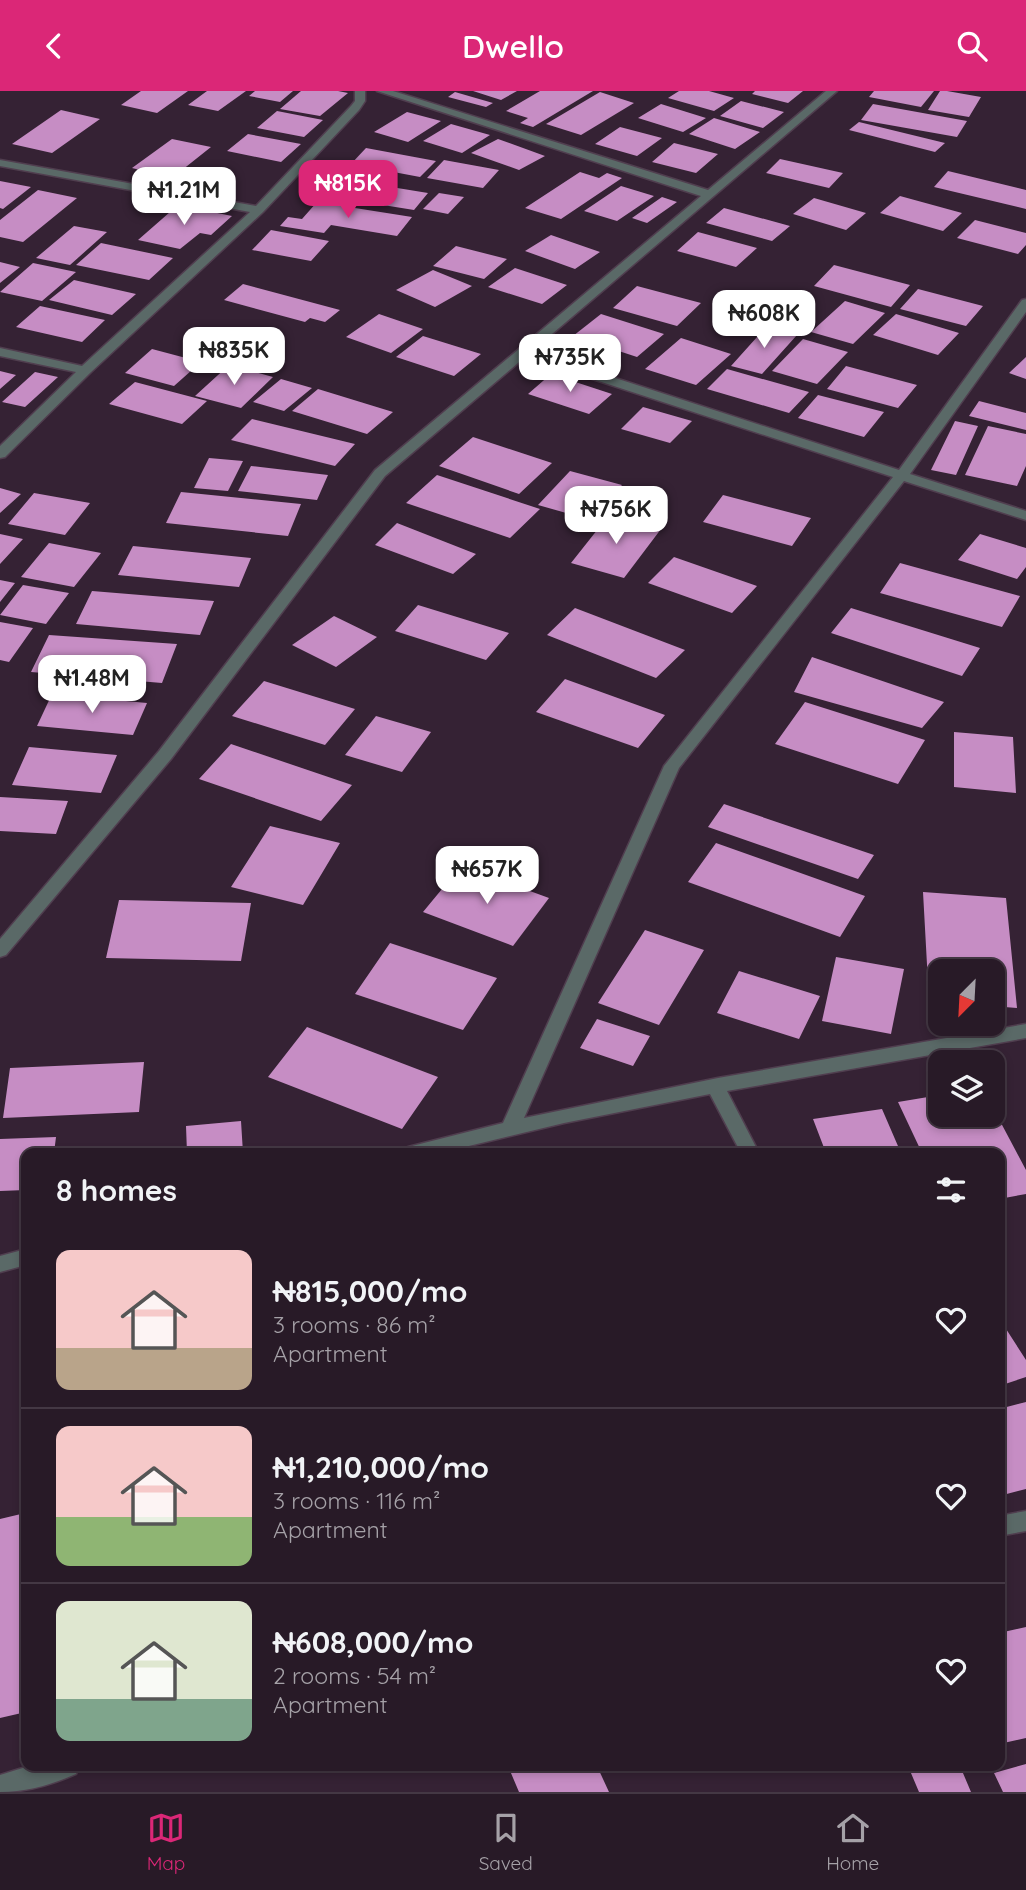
<!DOCTYPE html>
<meta charset="utf-8">
<style>
:root{--surface:#281a27;--page:#342733;--text:#f1f3f6;--muted:#a5a1a7;--line:#443844;--accent:#db2777}
body{margin:0;font-family:Quicksand,sans-serif;background:var(--page);color:var(--text);height:100vh;display:flex;flex-direction:column;font-size:26px;white-space:nowrap}
*{box-sizing:border-box;margin:0}
p{font-size:23px;color:var(--muted)}
.icon{flex:none;width:38px;height:38px;fill:none;stroke:currentColor;stroke-width:2;stroke-linecap:round;stroke-linejoin:round}
.map{position:relative;flex:1;overflow:hidden}
.drawer{position:absolute;left:21px;top:1057px;width:984px;height:623px;display:flex;flex-direction:column;background:var(--surface);border-radius:14px;box-shadow:0 4px 10px #0003,0 0 0 2px var(--line)}
.drawer>*{flex:none}
.needle{width:46px;rotate:204deg}
.fabs{position:absolute;left:928px;top:868px;display:grid;gap:14px}
.fabs a{display:grid;place-items:center;width:77px;height:77px;border-radius:14px;background:var(--surface);box-shadow:0 4px 10px #0003,0 0 0 2px var(--line);font-size:35px}
.price{position:absolute;translate:-50% -60px;padding:0 16px;border-radius:14px;background:#fff;color:#222;font-size:23px;line-height:46px;filter:drop-shadow(0 2px 4px #0008)}
.price::after{content:'';position:absolute;left:50%;top:42px;width:21px;height:16px;margin-left:-10px;background:inherit;clip-path:polygon(0 0,100% 0,50% 100%)}
.price.selected{background:var(--accent);color:#fff}
ul{padding:0;list-style:none}
li{display:flex;align-items:center;gap:21px;height:175px;padding:0 35px}
li+li{border-top:2px solid var(--line)}
li span{display:grid;place-items:center;flex:none;width:196px;height:140px;border-radius:14px;color:#555}
li>.icon{margin-inline-start:auto}
span .icon{width:84px;height:84px;fill:#fffc;stroke-width:1}
li b{font-size:30px}
h2{display:flex;justify-content:space-between;align-items:center;height:84px;padding:0 35px;font-size:30px}
header{display:flex;justify-content:space-between;align-items:center;height:91px;padding:0 35px;background:var(--accent);color:#fff;font-size:32px;font-weight:600}
.dock{display:flex;justify-content:space-around;align-items:center;height:98px;border-top:2px solid var(--line);background:var(--surface);font-size:19px;color:var(--muted)}
.dock a{display:grid;justify-items:center;gap:4px}
.dock .selected{color:var(--accent)}
.map>svg:first-child{display:block}
.building{fill:#c68dc4}
.lines{fill:none;stroke-linecap:round;stroke-linejoin:round}
.street-casing{stroke:#503e4f;stroke-width:3}
.street{fill:#5a6967;fill-rule:evenodd}
</style>
<header><svg class="icon" aria-label="back" viewBox="0 0 24 24"><path d="M15 5l-7 7 7 7"/></svg>Dwello<svg class="icon" aria-label="search" viewBox="0 0 24 24"><circle cx="10" cy="10" r="6"/><path d="M15 15l6 6"/></svg></header>
<div class="map">
<svg width="1026" height="1701" viewBox="0 0 1026 1701">
<rect width="100%" height="100%" fill="#352234"/>
<path class="building" d="M 141,0 L 188,0 L 157,22 L 121,14 Z
M 207,0 L 246,0 L 218,20 L 188,14 Z
M 255,0 L 293,0 L 280,11 L 249,5 Z
M 301,0 L 338,0 L 348,2 L 320,25 L 280,18 Z
M 473,0 L 517,0 L 501,9 Z
M 540,0 L 593,0 L 533,36 L 520,32 L 528,27 L 506,20 Z
M 679,0 L 709,0 L 734,7 L 714,20 L 668,7 Z
M 755,0 L 803,0 L 788,12 L 752,3 Z
M 874,0 L 934,0 L 921,16 L 869,6 Z
M 940,0 L 947,0 L 981,6 L 969,26 L 928,19 Z
M 455,1 L 493,12 L 486,16 L 448,6 Z
M 600,1 L 634,12 L 581,44 L 546,33 Z
M 741,10 L 784,21 L 763,37 L 720,25 Z
M 661,13 L 706,27 L 683,41 L 638,27 Z
M 873,13 L 967,30 L 957,46 L 861,29 Z
M 61,19 L 100,28 L 52,62 L 12,53 Z
M 277,20 L 323,29 L 304,46 L 257,37 Z
M 407,21 L 441,30 L 408,51 L 374,41 Z
M 714,27 L 760,41 L 735,58 L 689,43 Z
M 859,31 L 945,52 L 935,61 L 849,39 Z
M 451,33 L 490,44 L 462,62 L 423,50 Z
M 620,36 L 662,47 L 637,65 L 595,53 Z
M 248,43 L 301,53 L 281,71 L 227,60 Z
M 172,48 L 211,56 L 172,87 L 132,77 Z
M 498,48 L 545,65 L 519,79 L 471,62 Z
M 674,52 L 718,63 L 696,82 L 652,71 Z
M 366,57 L 436,70 L 420,86 L 351,73 Z
M 780,68 L 843,82 L 829,97 L 766,82 Z
M 444,69 L 499,79 L 483,97 L 427,87 Z
M 948,80 L 1026,99 L 1026,118 L 934,96 Z
M 580,81 L 599,87 L 607,82 L 622,87 L 561,128 L 525,117 Z
M 342,88 L 428,102 L 414,119 L 327,105 Z
M 0,90 L 31,96 L 3,118 L 0,117 Z
M 621,95 L 654,105 L 617,130 L 584,120 Z
M 38,99 L 77,107 L 23,151 L 0,146 L 0,129 Z
M 439,102 L 464,106 L 448,123 L 423,118 Z
M 900,105 L 962,122 L 943,140 L 880,122 Z
M 662,106 L 677,111 L 647,132 L 632,127 Z
M 814,107 L 866,122 L 846,139 L 793,123 Z
M 317,111 L 412,126 L 397,145 L 331,134 L 324,142 L 280,135 L 288,126 L 302,128 Z
M 178,114 L 232,125 L 211,144 L 200,142 L 180,158 L 138,149 Z
M 724,117 L 790,135 L 772,150 L 706,132 Z
M 975,129 L 1026,142 L 1026,154 L 1018,163 L 957,147 Z
M 74,135 L 107,141 L 70,174 L 36,167 Z
M 271,139 L 329,150 L 311,170 L 252,159 Z
M 698,141 L 757,157 L 736,176 L 677,160 Z
M 551,144 L 600,161 L 575,178 L 525,160 Z
M 101,152 L 173,167 L 149,189 L 76,174 Z
M 456,155 L 507,168 L 484,188 L 433,175 Z
M 0,171 L 20,176 L 0,192 Z
M 33,172 L 76,181 L 42,210 L 0,201 Z
M 834,174 L 910,194 L 891,216 L 814,195 Z
M 515,177 L 567,194 L 542,213 L 488,196 Z
M 433,179 L 472,195 L 435,216 L 396,199 Z
M 74,189 L 136,203 L 112,224 L 49,209 Z
M 243,193 L 340,219 L 325,231 L 310,227 L 305,231 L 224,209 Z
M 637,195 L 701,212 L 677,235 L 613,217 Z
M 918,198 L 983,215 L 966,235 L 900,218 Z
M 845,210 L 885,222 L 853,253 L 811,241 Z
M 40,215 L 105,229 L 82,251 L 16,236 Z
M 379,223 L 423,238 L 391,262 L 346,246 Z
M 601,223 L 664,243 L 637,266 L 573,245 Z
M 896,223 L 959,242 L 938,264 L 873,244 Z
M 766,236 L 797,244 L 762,283 L 731,275 Z
M 423,245 L 481,263 L 454,285 L 396,266 Z
M 681,247 L 731,263 L 696,294 L 645,278 Z
M 803,248 L 848,261 L 817,293 L 772,280 Z
M 152,258 L 201,271 L 174,295 L 125,282 Z
M 1026,266 L 1026,288 L 1009,282 Z
M 229,274 L 273,286 L 241,317 L 195,305 Z
M 846,275 L 917,294 L 898,317 L 827,298 Z
M 727,278 L 809,301 L 789,322 L 707,298 Z
M 0,280 L 16,284 L 0,298 Z
M 35,281 L 58,286 L 25,316 L 2,311 Z
M 551,283 L 612,303 L 589,323 L 528,303 Z
M 281,288 L 312,297 L 284,320 L 253,311 Z
M 135,291 L 207,310 L 182,333 L 109,313 Z
M 318,298 L 393,321 L 367,343 L 292,320 Z
M 818,304 L 884,321 L 864,346 L 798,327 Z
M 979,310 L 1026,322 L 1026,339 L 969,325 Z
M 643,316 L 692,330 L 670,352 L 621,338 Z
M 252,328 L 355,353 L 335,375 L 231,349 Z
M 955,330 L 978,335 L 956,384 L 931,379 Z
M 988,335 L 1026,343 L 1026,375 L 1017,395 L 965,384 Z
M 473,346 L 552,372 L 519,403 L 439,375 Z
M 209,367 L 243,370 L 228,400 L 194,397 Z
M 251,375 L 328,384 L 317,409 L 238,400 Z
M 570,380 L 622,394 L 591,429 L 538,414 Z
M 437,384 L 540,418 L 510,447 L 406,412 Z
M 0,397 L 21,403 L 0,422 Z
M 181,401 L 301,413 L 288,445 L 166,432 Z
M 34,402 L 90,412 L 65,444 L 8,433 Z
M 723,404 L 811,427 L 792,455 L 703,431 Z
M 609,424 L 661,438 L 624,487 L 571,472 Z
M 397,432 L 476,463 L 453,483 L 375,454 Z
M 0,443 L 23,448 L 0,473 Z
M 980,443 L 1026,457 L 1026,476 L 1017,488 L 958,469 Z
M 49,452 L 101,462 L 74,496 L 21,486 Z
M 133,455 L 251,467 L 239,496 L 118,484 Z
M 674,466 L 757,495 L 732,522 L 648,492 Z
M 900,472 L 1020,505 L 1002,536 L 880,502 Z
M 0,489 L 15,492 L 0,511 Z
M 23,494 L 69,502 L 46,533 L 0,524 Z
M 92,500 L 214,510 L 200,544 L 76,533 Z
M 418,514 L 509,542 L 486,569 L 395,540 Z
M 575,517 L 685,559 L 656,587 L 547,544 Z
M 851,517 L 980,557 L 962,585 L 831,542 Z
M 334,525 L 377,546 L 336,576 L 292,554 Z
M 0,531 L 33,537 L 9,571 L 0,569 Z
M 49,544 L 177,553 L 162,592 L 31,581 Z
M 812,566 L 944,611 L 922,637 L 794,601 Z
M 565,588 L 665,624 L 638,657 L 536,621 Z
M 264,590 L 355,618 L 325,654 L 232,625 Z
M 52,603 L 147,612 L 133,644 L 37,635 Z
M 805,611 L 925,649 L 898,693 L 775,653 Z
M 376,625 L 431,641 L 402,681 L 345,664 Z
M 954,641 L 1013,646 L 1016,702 L 954,696 Z
M 231,653 L 352,694 L 321,730 L 199,688 Z
M 29,656 L 117,664 L 101,702 L 12,694 Z
M 0,706 L 68,710 L 56,743 L 0,740 Z
M 724,713 L 874,764 L 858,788 L 708,736 Z
M 270,735 L 340,752 L 303,814 L 231,796 Z
M 716,752 L 865,805 L 840,846 L 688,791 Z
M 461,775 L 549,807 L 513,855 L 423,821 Z
M 923,801 L 1006,807 L 1017,917 L 992,915 L 992,880 L 940,880 L 940,911 L 929,910 Z
M 119,809 L 251,812 L 241,870 L 106,867 Z
M 645,839 L 704,859 L 659,934 L 598,912 Z
M 390,852 L 497,887 L 463,939 L 355,903 Z
M 836,866 L 904,878 L 891,943 L 822,930 Z
M 739,880 L 820,905 L 799,948 L 717,922 Z
M 597,928 L 650,945 L 633,975 L 580,957 Z
M 307,936 L 438,986 L 402,1038 L 268,986 Z
M 144,971 L 139,1021 L 3,1027 L 10,977 Z
M 940,1004 L 940,1024 L 992,1024 L 992,1015 L 1026,1079 L 1026,1103 L 999,1108 L 999,1062 L 922,1062 L 898,1011 Z
M 882,1018 L 901,1062 L 826,1062 L 813,1028 Z
M 241,1030 L 243,1062 L 187,1062 L 186,1035 Z
M 56,1046 L 54,1062 L 26,1062 L 26,1099 L 0,1100 L 0,1048 Z
M 999,1227 L 1026,1269 L 1026,1286 L 999,1295 Z
M 1026,1311 L 1026,1398 L 999,1405 L 999,1318 Z
M 21,1423 L 26,1484 L 26,1621 L 0,1627 L 0,1428 Z
M 1026,1536 L 1026,1647 L 999,1653 L 999,1542 Z
M 1026,1673 L 1026,1701 L 1003,1701 L 994,1682 Z
M 508,1675 L 597,1675 L 609,1701 L 519,1701 Z
M 908,1675 L 960,1675 L 971,1701 L 919,1701 Z"/>
<g class="lines">
<g class="street-casing">
<path id="street" d="M 355,0 L 365,0 L 365,10 L 359,19 L 263,121 L 90,282 L 5,366 L 0,367 L 0,355 L 76,281 L 0,265 L 0,257 L 82,275 L 250,121 L 0,75 L 0,69 L 256,115 L 351,15 L 355,10 Z
M 377,0 L 393,0 L 708,99 L 826,0 L 837,0 L 532,260 L 899,379 L 1022,209 L 1026,208 L 1026,221 L 910,383 L 1026,420 L 1026,429 L 904,390 L 679,677 L 524,1027 L 718,987 L 1026,933 L 1026,947 L 727,1000 L 759,1062 L 741,1062 L 710,1003 L 564,1032 L 440,1062 L 403,1062 L 405,1057 L 412,1055 L 503,1032 L 664,675 L 893,386 L 525,266 L 385,385 L 171,668 L 6,864 L 0,866 L 0,848 L 159,660 L 375,379 L 701,105 Z
M 26,1158 L 26,1174 L 0,1181 L 0,1165 Z
M 1026,1420 L 1026,1440 L 999,1445 L 999,1425 Z
M 29,1675 L 79,1675 L 76,1683 C 51,1694 27,1701 0,1701 L 0,1684 Z"/>
</g>
<use href="#street" class="street"/>
</g>
</svg>
<div class="fabs">
<a><svg class="needle" viewBox="-14 -14 28 28"><path d="M0-13l5 13h-10z" fill="#e53935"/><path d="M0 13l5-13h-10z" fill="#a5a1a7"/></svg></a>
<a><svg class="icon" aria-label="layers" viewBox="0 0 24 24"><path d="M12 4l9 5-9 5-9-5zM3 14l9 5 9-5"/></svg></a>
</div>
<b class="price selected" style="left:348px;top:129px">₦815K</b>
<b class="price" style="left:184px;top:136px">₦1.21M</b>
<b class="price" style="left:764px;top:259px">₦608K</b>
<b class="price" style="left:234px;top:296px">₦835K</b>
<b class="price" style="left:570px;top:303px">₦735K</b>
<b class="price" style="left:616px;top:455px">₦756K</b>
<b class="price" style="left:92px;top:624px">₦1.48M</b>
<b class="price" style="left:487px;top:815px">₦657K</b>
<section class="drawer">
<h2>8 homes<svg class="icon" aria-label="filters" viewBox="0 0 24 24"><path d="M4 7h16M4 17h16"/><circle cx="9" cy="7" r="2"/><circle cx="15" cy="17" r="2"/></svg></h2>
<ul>
<li><span style="background:linear-gradient(#f6c9c9 70%,#b9a48a 0)"><svg class="icon" aria-label="home" viewBox="0 0 24 24"><path d="M3 11l9-7 9 7M6 9v11h12V9"/></svg></span><div><b>₦815,000/mo</b><p>3 rooms · 86 m²</p><p>Apartment</p></div><svg class="icon" aria-label="heart" viewBox="0 0 24 24"><path d="M12 20l-8-8c-3-5 5-10 8-4 3-6 11-1 8 4z"/></svg></li>
<li><span style="background:linear-gradient(#f6c9c9 65%,#8fb573 0)"><svg class="icon" aria-label="home" viewBox="0 0 24 24"><path d="M3 11l9-7 9 7M6 9v11h12V9"/></svg></span><div><b>₦1,210,000/mo</b><p>3 rooms · 116 m²</p><p>Apartment</p></div><svg class="icon" aria-label="heart" viewBox="0 0 24 24"><path d="M12 20l-8-8c-3-5 5-10 8-4 3-6 11-1 8 4z"/></svg></li>
<li><span style="background:linear-gradient(#dfe7d0 70%,#7fa58c 0)"><svg class="icon" aria-label="home" viewBox="0 0 24 24"><path d="M3 11l9-7 9 7M6 9v11h12V9"/></svg></span><div><b>₦608,000/mo</b><p>2 rooms · 54 m²</p><p>Apartment</p></div><svg class="icon" aria-label="heart" viewBox="0 0 24 24"><path d="M12 20l-8-8c-3-5 5-10 8-4 3-6 11-1 8 4z"/></svg></li>
</ul>
</section>
</div>
<nav class="dock">
<a class="selected"><svg class="icon" aria-label="map" viewBox="0 0 24 24"><path d="M3 6l6-2 6 2 6-2v14l-6 2-6-2-6 2zM9 4v14M15 6v14"/></svg>Map</a>
<a><svg class="icon" aria-label="saved" viewBox="0 0 24 24"><path d="M7 4h10v16l-5-4-5 4z"/></svg>Saved</a>
<a><svg class="icon" aria-label="home" viewBox="0 0 24 24"><path d="M3 11l9-7 9 7M6 9v11h12V9"/></svg>Home</a>
</nav>
